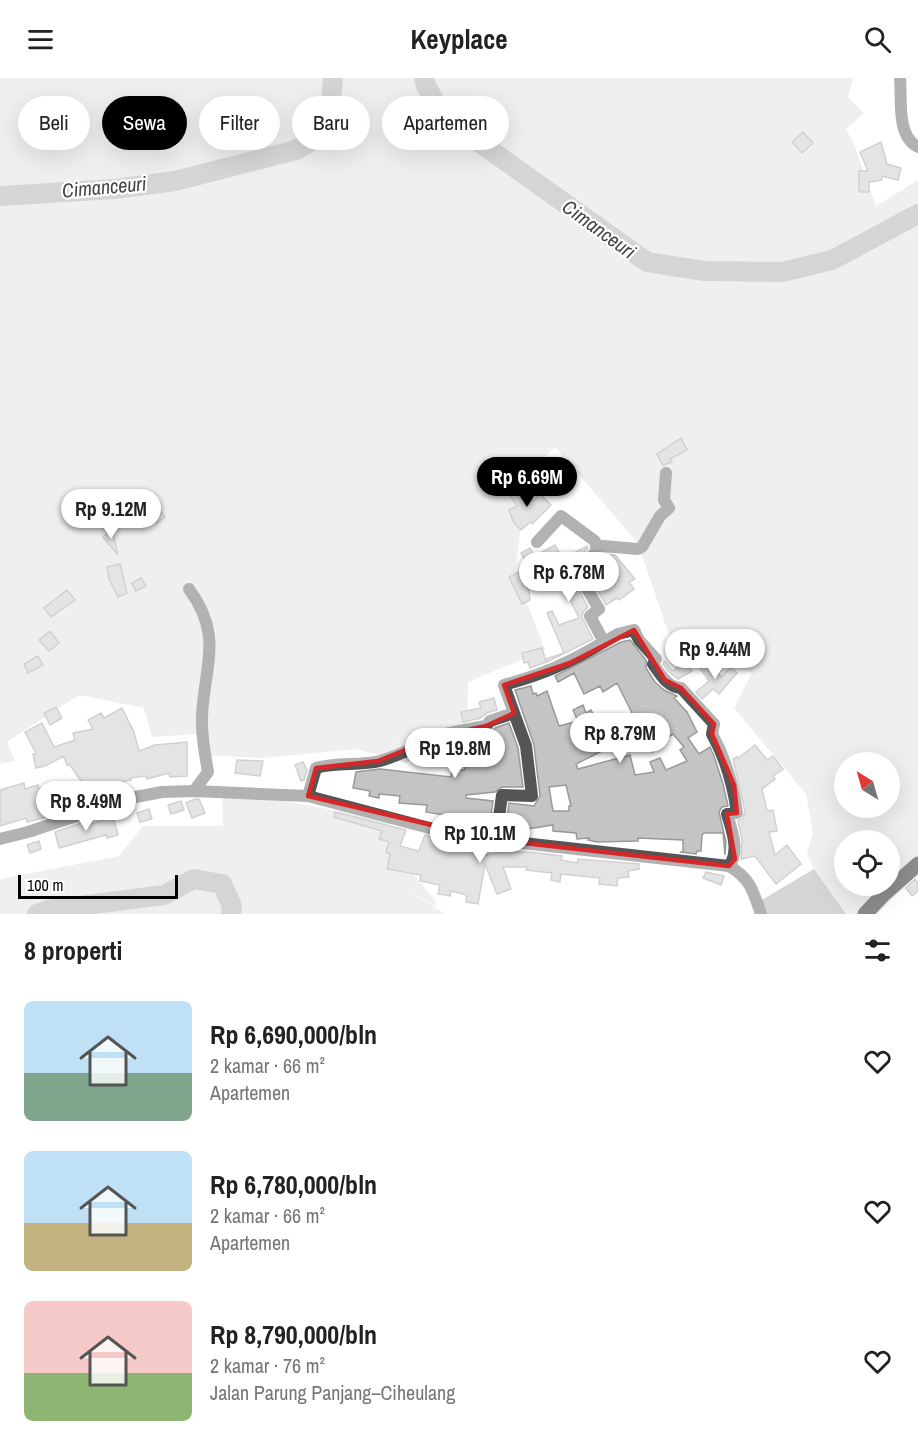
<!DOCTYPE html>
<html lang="id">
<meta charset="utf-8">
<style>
:root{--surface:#fff;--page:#f2f2f2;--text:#222;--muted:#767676;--accent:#000}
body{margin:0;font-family:"Archivo Narrow",sans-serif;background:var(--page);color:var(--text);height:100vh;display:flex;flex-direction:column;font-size:22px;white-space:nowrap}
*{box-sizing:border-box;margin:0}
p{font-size:20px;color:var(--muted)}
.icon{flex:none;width:33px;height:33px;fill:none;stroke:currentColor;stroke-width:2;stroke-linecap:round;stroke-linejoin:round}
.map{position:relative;height:836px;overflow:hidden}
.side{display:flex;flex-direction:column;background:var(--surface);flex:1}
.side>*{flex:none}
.top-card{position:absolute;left:18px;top:18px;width:600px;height:54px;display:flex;gap:12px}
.needle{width:39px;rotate:323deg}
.tools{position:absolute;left:834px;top:674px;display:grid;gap:12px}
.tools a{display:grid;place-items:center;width:66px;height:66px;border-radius:50%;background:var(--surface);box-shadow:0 6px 24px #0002;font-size:30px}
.scale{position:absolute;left:18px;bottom:15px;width:160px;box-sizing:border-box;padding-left:6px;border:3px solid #000;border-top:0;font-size:16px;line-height:21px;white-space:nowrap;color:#000;-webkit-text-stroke:4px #fff;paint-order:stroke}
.price{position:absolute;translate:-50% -51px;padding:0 14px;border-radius:21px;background:#fff;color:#222;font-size:20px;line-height:39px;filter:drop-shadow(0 2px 3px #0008)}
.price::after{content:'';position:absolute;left:50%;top:36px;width:18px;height:14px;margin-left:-9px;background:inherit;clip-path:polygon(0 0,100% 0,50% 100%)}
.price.on{background:var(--accent);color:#fff}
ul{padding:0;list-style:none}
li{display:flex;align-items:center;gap:18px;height:150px;padding:0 24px}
li span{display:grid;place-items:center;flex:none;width:168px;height:120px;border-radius:9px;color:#555}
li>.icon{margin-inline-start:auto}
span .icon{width:72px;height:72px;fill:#fffc;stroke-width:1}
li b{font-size:26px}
h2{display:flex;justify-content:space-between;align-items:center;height:72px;padding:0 24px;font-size:26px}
.pill{padding:0 21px;border-radius:27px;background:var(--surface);box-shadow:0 6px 24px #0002;font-size:21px;line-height:54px}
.pill.on{background:var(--accent);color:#fff}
header{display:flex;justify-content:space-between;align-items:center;height:78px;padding:0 24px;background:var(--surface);font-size:27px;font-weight:700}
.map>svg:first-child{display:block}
.green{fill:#dcdcdc;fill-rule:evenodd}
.water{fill:#a3a3a3}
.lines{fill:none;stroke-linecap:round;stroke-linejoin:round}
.river{stroke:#a3a3a3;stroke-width:20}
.building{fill:#c4c4c4;stroke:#999;stroke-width:1.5;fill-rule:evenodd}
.primary-casing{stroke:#dbdbdb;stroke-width:18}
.minor{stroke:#555;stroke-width:12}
.tertiary{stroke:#555;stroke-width:12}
.primary{stroke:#000;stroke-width:15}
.marked{fill:none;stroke:#d62828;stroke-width:4.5;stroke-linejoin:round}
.labels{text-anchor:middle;stroke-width:4.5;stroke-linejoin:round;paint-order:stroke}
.water-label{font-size:20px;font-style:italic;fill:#444;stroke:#fff}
</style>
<header><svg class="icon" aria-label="menu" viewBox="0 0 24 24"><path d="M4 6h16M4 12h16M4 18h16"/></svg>Keyplace<svg class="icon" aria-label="search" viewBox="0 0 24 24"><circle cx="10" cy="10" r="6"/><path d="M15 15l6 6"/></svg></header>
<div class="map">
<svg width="918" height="836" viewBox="0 0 918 836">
<rect width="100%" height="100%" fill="#fff"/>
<path class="green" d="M 0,0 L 853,0 L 848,19 L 864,35 L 846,51 L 854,66 L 876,128 L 918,102 L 918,786 L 864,836 L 846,836 L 814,791 L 807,776 L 813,755 L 806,716 L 734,630 L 752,595 L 700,574 L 678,584 L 638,465 L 555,369 L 528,396 L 515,493 L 545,572 L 468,604 L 467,649 L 406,685 L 357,671 L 263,680 L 202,677 L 198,656 L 152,659 L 144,630 L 79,617 L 7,664 L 15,683 L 0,686 ZM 844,684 L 890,684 L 890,729 L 844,729 ZM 844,762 L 890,762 L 890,807 L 844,807 Z
M 222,718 L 264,719 L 391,743 L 386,764 L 431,817 L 436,825 L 435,828 L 399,806 L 445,836 L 0,836 L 0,801 L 119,778 L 143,748 L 223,748 Z"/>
<path class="water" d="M 814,791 L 846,836 L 760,836 L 755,826 Z"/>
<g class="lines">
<path class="river" d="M 424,0 L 426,8 L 444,39 L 647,184 L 704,193 L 782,194 L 832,182 L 918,136
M 0,118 L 115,111 L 175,103 L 296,72 L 322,57 L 330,35 L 333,0
M 37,836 L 48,832 L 164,817 L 194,801 L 222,806 L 232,828 L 231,836"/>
</g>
<path class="building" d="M 803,54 L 813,65 L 802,75 L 792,64 Z
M 881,64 L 887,86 L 901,90 L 898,102 L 882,98 L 882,102 L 869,104 L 869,114 L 859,114 L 859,93 L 868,93 L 860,74 Z
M 681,360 L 687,372 L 670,381 L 672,384 L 663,387 L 657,376 Z
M 523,408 L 533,423 L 540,416 L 551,427 L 532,446 L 530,444 L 521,452 L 514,445 L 509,432 L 517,428 L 509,416 Z
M 157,429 L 165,439 L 157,445 L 149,436 Z
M 137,430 L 150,445 L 143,450 L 131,435 Z
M 112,451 L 118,477 L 103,459 Z
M 555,467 L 563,481 L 587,468 L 588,470 L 571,486 L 568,492 L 588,529 L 583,534 L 582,539 L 593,561 L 547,584 L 546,581 L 564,575 L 547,535 L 552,533 L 559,547 L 579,540 L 553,487 L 550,489 L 542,474 Z
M 530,470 L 535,479 L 526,485 L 521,475 Z
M 611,477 L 615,477 L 635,501 L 629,504 L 634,511 L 619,522 L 617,520 L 606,527 L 587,494 L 600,481 L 604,479 L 605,482 Z
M 120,486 L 127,515 L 118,519 L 109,501 L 107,489 Z
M 519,494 L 529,513 L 530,522 L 522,526 L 509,499 Z
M 141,500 L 146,508 L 136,513 L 132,505 Z
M 67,512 L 75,522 L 51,539 L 44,530 Z
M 50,553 L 59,565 L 49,573 L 39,562 Z
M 630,562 L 646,582 L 646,590 L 655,604 L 664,612 L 677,618 L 674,620 L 687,634 L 697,654 L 688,660 L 699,676 L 710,669 L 714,678 L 723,706 L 728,728 L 722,729 L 719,734 L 726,764 L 725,777 L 723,755 L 704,755 L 702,757 L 701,773 L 697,773 L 696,776 L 680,774 L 683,774 L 683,762 L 638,760 L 638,763 L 597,764 L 588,762 L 589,760 L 577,761 L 576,755 L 553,753 L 553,747 L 528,751 L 527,748 L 509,746 L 508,750 L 506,749 L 509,725 L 534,728 L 540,718 L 534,667 L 515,612 L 531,608 L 533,616 L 536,615 L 537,618 L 547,613 L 559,648 L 578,643 L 573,632 L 583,627 L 586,635 L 591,632 L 599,647 L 621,639 L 626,661 L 576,686 L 578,691 L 630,677 L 635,697 L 654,694 L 650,684 L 660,680 L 666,692 L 687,683 L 680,672 L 684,669 L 673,656 L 660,664 L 662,669 L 652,674 L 641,654 L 638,656 L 630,636 L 632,635 L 617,605 L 603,614 L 600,608 L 584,616 L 574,595 L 558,604 L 555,598 L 621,564 ZM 566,707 L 571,728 L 569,728 L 569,733 L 553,733 L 549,709 Z
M 542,570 L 546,584 L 530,590 L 528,584 L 524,585 L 522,575 Z
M 38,578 L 43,587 L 28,595 L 24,586 Z
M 664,583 L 672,593 L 685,584 L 692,593 L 678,601 L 668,593 L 663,586 Z
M 710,583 L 721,599 L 731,589 L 737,595 L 719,616 L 713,611 L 702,621 L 696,614 L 709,603 L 700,590 Z
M 494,620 L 497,632 L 487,635 L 481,640 L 463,644 L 461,634 L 481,630 L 479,624 Z
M 56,629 L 62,640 L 50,647 L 44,635 Z
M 122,630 L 134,654 L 139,673 L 155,667 L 187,664 L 187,698 L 170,699 L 169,695 L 147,701 L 146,698 L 130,700 L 131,702 L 116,705 L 117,711 L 97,715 L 96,711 L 70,720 L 71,723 L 54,730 L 56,734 L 43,740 L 27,744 L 26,740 L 0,748 L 0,712 L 24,705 L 25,711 L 38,707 L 39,711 L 50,706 L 54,714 L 81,703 L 70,687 L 67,687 L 64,678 L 45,688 L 36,690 L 33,676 L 36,675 L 25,654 L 42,645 L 54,669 L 75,662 L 73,655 L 93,651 L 88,642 L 101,635 L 104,640 Z
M 509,645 L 518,670 L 523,709 L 502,709 L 495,714 L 466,717 L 466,720 L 493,723 L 490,745 L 426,734 L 427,727 L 399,725 L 400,718 L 379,716 L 379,720 L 369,718 L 370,713 L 353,710 L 356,694 L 380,691 L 451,699 L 452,691 L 465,692 L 463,683 L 473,680 L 466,660 L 488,656 L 495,650 Z
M 755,667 L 767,682 L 773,678 L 783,691 L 773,698 L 775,701 L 762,711 L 767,733 L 773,732 L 777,753 L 769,754 L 775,777 L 787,767 L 801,786 L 776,806 L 755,778 L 741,781 L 742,762 L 738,743 L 742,741 L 745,734 L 733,681 L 737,679 L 738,680 Z
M 237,682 L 263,683 L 260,698 L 235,695 Z
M 303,684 L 307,692 L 304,702 L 301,703 L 295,687 Z
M 195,721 L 199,721 L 205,735 L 192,740 L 186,725 Z
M 181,723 L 184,732 L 171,736 L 168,727 Z
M 149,731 L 152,741 L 140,744 L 137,735 Z
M 335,734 L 406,752 L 400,768 L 419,773 L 425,757 L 435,760 L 434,763 L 482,770 L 481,778 L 500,774 L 529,774 L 562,778 L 561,782 L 577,785 L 578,781 L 639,786 L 639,791 L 628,793 L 629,799 L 618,800 L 617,808 L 599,806 L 600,800 L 561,796 L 560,804 L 551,802 L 552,795 L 526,792 L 527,789 L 503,789 L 511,811 L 497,816 L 485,786 L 478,826 L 466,824 L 467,817 L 451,813 L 450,818 L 438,816 L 440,807 L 420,803 L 421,797 L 387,791 L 390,776 L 386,774 L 389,764 L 379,761 L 382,753 L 334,739 Z
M 113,739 L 118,757 L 107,760 L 106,757 L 59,770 L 55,754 L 90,742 L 91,746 Z
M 39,763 L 41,771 L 30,775 L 27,767 Z
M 706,794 L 724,798 L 721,807 L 703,800 Z
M 915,801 L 918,805 L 918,813 L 912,818 L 906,810 Z"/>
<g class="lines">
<g class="primary-casing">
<path id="primary" d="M 865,836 L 883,817 L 918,786"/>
</g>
<path class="minor" d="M 900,0 C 902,21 896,58 918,69
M 666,395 L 664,422 L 669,430 L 660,438 L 642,469 L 638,471 L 603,468 L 576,492 L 599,531 L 590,538 L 604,564 L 618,556 L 634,552 L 639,562 L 656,581 L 653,586 C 661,597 667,609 681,610 L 714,646 L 712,656 C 726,681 733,706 737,735 L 727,736 C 732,753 740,773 729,788
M 537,464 L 561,438 L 595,463 L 597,474
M 189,511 C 224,559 204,587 202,639 C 201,657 205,676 208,694 L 194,713
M 514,635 L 504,607 C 544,596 569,585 604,564
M 308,718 L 316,690 C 337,684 359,688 380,683 C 401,677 418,668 436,659 C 451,653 471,651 486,648 L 490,643 L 514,635 L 526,668 L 532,718 L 502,717 L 496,762"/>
<path class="tertiary" d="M 0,761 L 28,754 L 130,720 L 162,714 L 194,713 L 308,718 L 437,752 L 496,762 L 729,788 C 751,801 753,813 761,836"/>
<use href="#primary" class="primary"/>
</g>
<path d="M0 0H918V836H0ZM 634,552 L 665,602 L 681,610 L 714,646 L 712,656 L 734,707 L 737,735 L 727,736 L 735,781 L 729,788 L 496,762 L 308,718 L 316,690 L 378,683 L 437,659 L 486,648 L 514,635 L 504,607 L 570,585 Z" fill="#fff" fill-opacity=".55" fill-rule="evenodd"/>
<path class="marked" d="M 634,552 L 665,602 L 681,610 L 714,646 L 712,656 L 734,707 L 737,735 L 727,736 L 735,781 L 729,788 L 496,762 L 308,718 L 316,690 L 378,683 L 437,659 L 486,648 L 514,635 L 504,607 L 570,585 Z"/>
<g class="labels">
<g class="water-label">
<text transform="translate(104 109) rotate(-5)" y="7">Cimanceuri</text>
<text transform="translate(599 151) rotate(36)" y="7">Cimanceuri</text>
</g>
</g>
</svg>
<div class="tools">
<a><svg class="needle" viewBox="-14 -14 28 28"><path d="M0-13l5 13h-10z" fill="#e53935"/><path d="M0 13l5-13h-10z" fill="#767676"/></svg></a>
<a><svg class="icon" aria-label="locate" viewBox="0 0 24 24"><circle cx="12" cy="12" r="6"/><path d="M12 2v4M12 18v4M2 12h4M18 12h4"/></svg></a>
</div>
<div class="scale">100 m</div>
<b class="price on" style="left:527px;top:430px">Rp 6.69M</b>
<b class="price" style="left:111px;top:462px">Rp 9.12M</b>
<b class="price" style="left:569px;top:525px">Rp 6.78M</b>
<b class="price" style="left:715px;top:602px">Rp 9.44M</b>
<b class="price" style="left:620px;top:686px">Rp 8.79M</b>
<b class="price" style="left:455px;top:701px">Rp 19.8M</b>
<b class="price" style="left:86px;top:754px">Rp 8.49M</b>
<b class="price" style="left:480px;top:786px">Rp 10.1M</b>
<div class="top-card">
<a class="pill">Beli</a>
<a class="pill on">Sewa</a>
<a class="pill">Filter</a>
<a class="pill">Baru</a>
<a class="pill">Apartemen</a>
</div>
</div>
<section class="side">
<h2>8 properti<svg class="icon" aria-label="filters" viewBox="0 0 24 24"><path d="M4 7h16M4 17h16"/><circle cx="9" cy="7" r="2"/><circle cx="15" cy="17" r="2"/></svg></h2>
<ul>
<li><span style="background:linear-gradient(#bfe0f5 60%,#7fa58c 0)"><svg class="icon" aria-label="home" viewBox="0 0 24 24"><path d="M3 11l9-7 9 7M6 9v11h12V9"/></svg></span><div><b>Rp 6,690,000/bln</b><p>2 kamar · 66 m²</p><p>Apartemen</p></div><svg class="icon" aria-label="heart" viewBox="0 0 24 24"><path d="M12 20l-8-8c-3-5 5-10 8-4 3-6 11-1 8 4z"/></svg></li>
<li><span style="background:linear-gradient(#bfe0f5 60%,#c2b280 0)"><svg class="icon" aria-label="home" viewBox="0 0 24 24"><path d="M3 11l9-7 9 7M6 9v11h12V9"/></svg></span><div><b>Rp 6,780,000/bln</b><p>2 kamar · 66 m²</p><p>Apartemen</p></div><svg class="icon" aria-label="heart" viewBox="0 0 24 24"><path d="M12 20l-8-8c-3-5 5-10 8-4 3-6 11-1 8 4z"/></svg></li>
<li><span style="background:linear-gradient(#f6c9c9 60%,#8fb573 0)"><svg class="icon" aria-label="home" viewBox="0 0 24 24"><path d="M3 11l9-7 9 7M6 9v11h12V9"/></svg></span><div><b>Rp 8,790,000/bln</b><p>2 kamar · 76 m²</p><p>Jalan Parung Panjang–Ciheulang</p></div><svg class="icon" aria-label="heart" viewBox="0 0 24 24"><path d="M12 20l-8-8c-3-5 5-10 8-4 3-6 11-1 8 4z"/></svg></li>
</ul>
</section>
